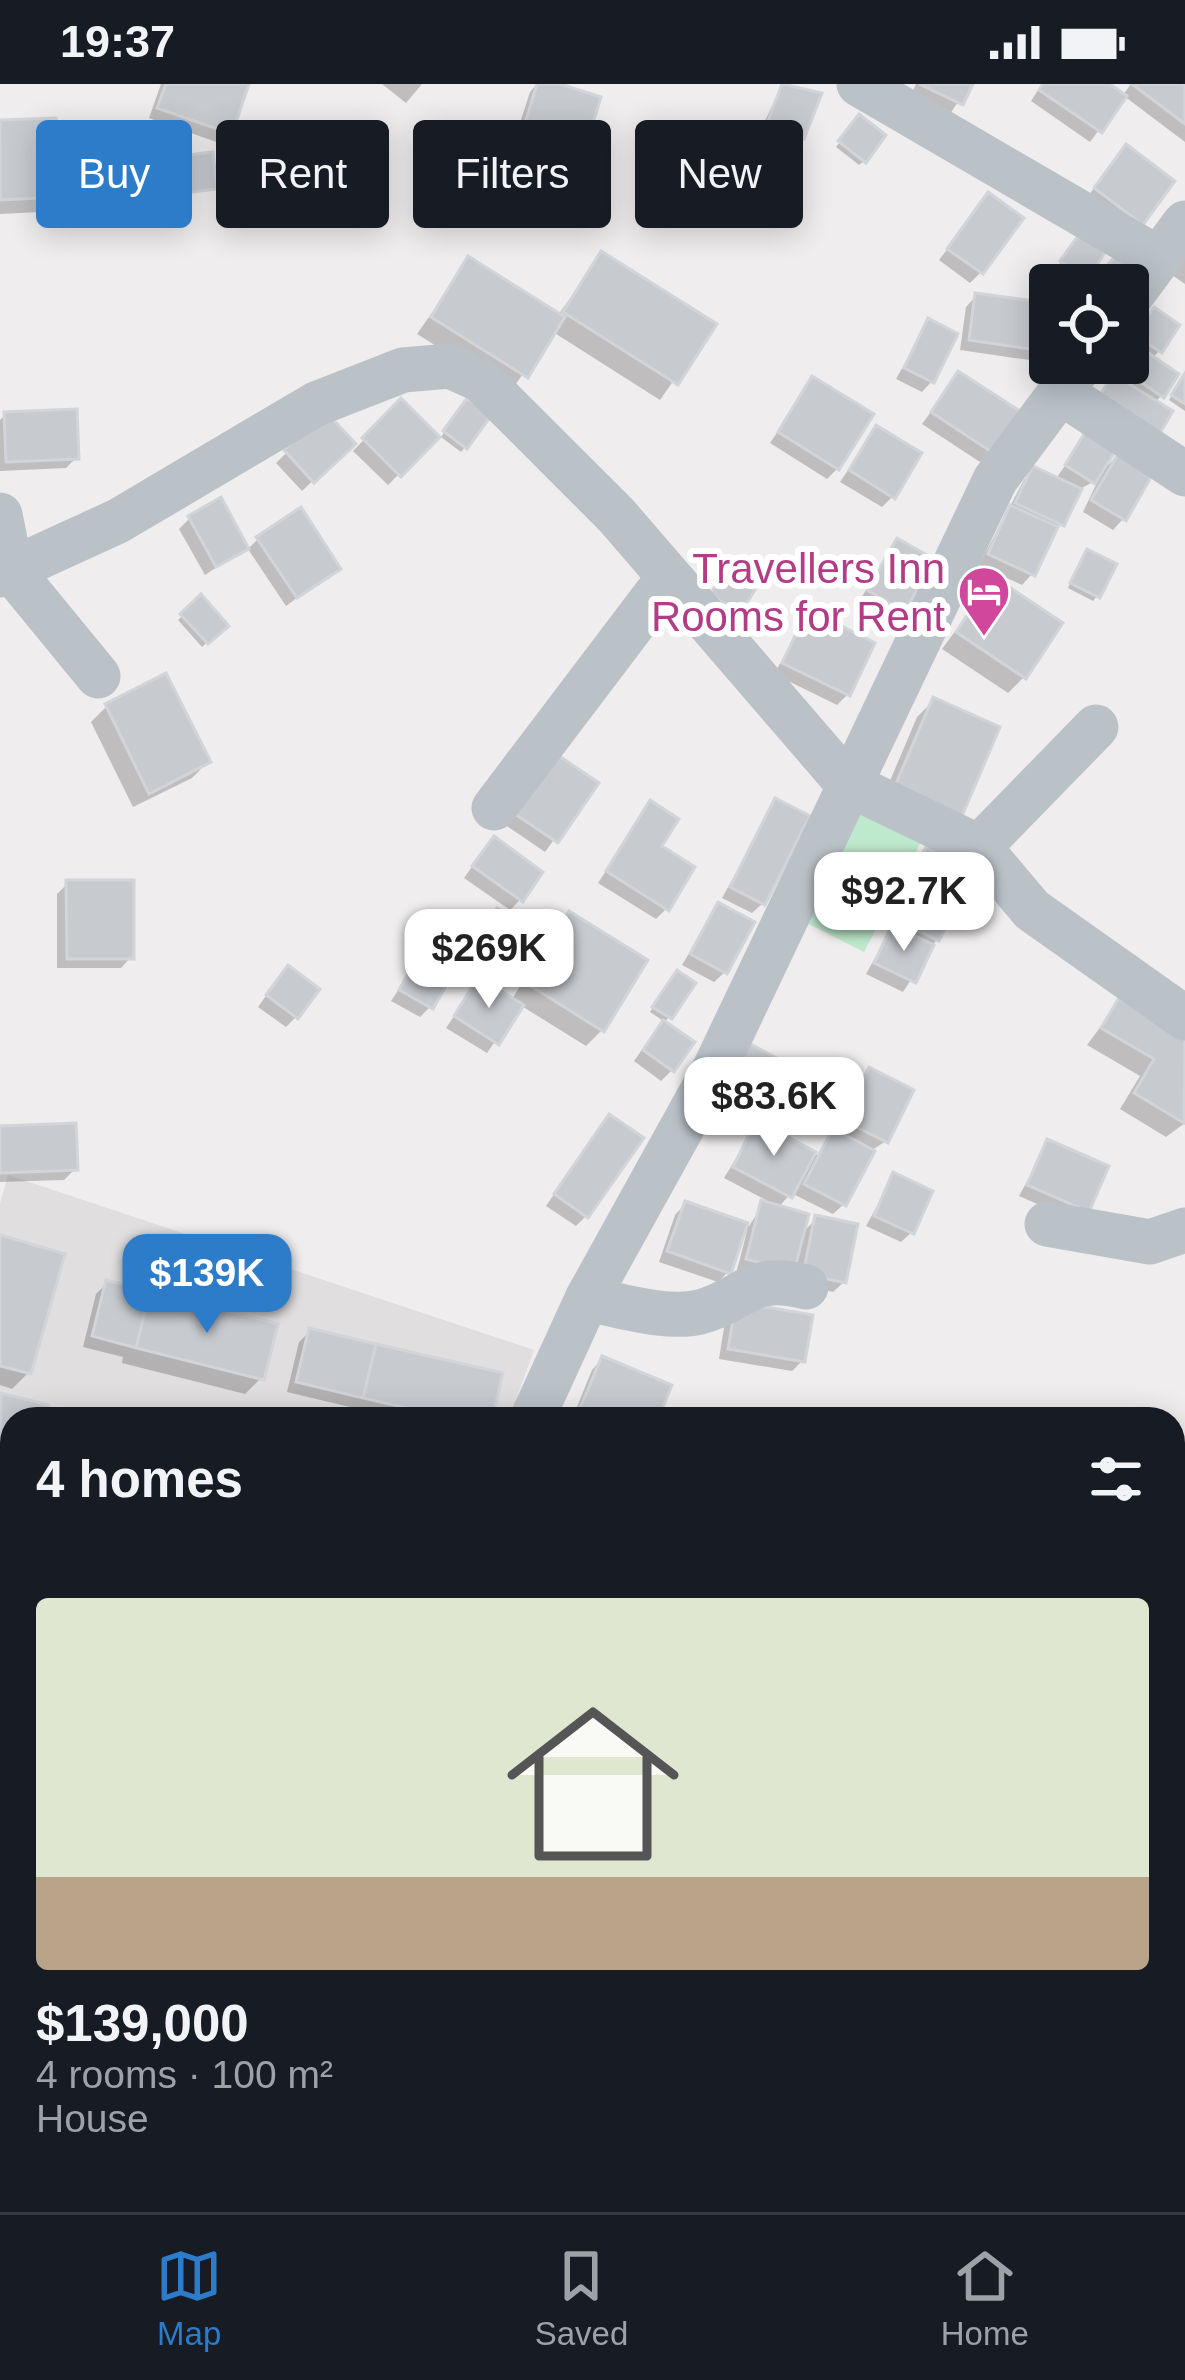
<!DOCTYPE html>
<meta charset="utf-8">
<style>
:root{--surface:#171b24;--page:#242831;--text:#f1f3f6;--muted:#9ea1a6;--line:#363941;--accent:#2c7cca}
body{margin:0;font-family:Arial,sans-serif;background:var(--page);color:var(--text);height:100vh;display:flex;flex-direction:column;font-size:45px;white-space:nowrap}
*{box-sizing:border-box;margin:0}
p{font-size:39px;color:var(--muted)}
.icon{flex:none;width:66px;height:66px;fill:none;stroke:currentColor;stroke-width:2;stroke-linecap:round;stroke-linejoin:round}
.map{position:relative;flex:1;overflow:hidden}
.panel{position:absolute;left:0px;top:1323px;width:1185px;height:807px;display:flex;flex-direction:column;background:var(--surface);border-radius:36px 36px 0 0;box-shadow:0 6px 30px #0003}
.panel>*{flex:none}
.banner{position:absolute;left:36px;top:36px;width:1113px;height:108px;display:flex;gap:24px}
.fabs{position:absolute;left:1029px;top:180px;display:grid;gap:24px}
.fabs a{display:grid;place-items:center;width:120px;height:120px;border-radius:12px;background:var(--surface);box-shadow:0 6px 30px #0003;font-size:60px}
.price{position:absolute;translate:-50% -102px;padding:0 27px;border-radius:24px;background:#fff;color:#222;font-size:39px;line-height:78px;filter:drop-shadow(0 3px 6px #0008)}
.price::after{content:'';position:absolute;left:50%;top:72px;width:36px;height:27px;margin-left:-18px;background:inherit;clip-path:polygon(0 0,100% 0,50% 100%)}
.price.active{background:var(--accent);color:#fff}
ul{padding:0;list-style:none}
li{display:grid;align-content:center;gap:24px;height:636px;padding:0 36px}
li+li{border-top:3px solid var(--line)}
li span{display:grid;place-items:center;height:372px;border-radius:12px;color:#555}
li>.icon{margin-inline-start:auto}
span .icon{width:216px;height:216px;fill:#fffc;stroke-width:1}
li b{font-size:51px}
h2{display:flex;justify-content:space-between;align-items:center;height:144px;padding:0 36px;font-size:51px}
.tag{padding:0 42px;border-radius:12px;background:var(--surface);box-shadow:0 6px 30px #0003;font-size:42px;line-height:108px}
.tag.active{background:var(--accent);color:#fff}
.status{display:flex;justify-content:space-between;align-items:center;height:84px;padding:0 60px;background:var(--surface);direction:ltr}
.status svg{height:33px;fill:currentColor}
.tab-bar{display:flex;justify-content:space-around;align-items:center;height:168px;border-top:3px solid var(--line);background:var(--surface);font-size:33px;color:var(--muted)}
.tab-bar a{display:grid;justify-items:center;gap:6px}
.tab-bar .active{color:var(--accent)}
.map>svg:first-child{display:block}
.commercial{fill:#f9f3e7}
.education{fill:#e0dede}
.green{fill:#bfe9cc}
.shadow{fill:#0003}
.building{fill:#c7cacf;stroke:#d1d4d8;stroke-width:3}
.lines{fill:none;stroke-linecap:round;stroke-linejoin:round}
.minor{stroke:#bac2c8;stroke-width:45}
.labels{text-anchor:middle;stroke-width:12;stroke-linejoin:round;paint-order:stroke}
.hotel-label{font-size:42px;fill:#b23c85;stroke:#fff;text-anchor:end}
</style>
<div class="status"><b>19:37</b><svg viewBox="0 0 49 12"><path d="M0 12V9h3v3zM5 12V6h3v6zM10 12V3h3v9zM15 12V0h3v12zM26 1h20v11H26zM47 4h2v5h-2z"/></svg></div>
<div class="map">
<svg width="1185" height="2128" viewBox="0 0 1185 2128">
<rect width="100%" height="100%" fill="#efeded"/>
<path class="commercial" d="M 608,2118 L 888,2118 L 863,2128 L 633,2128 Z"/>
<path class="education" d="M 8,1091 L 534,1266 L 509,1335 L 12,1335 L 12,1612 L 0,1608 L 0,1120 Z"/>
<path class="green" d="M 856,709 L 927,746 L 864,868 L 793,832 Z"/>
<path class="shadow" d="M 161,0 L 246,0 L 229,48 L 219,59 L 149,34 Z
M 382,0 L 422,0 L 406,19 Z
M 537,0 L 550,0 L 575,90 L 564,100 L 506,82 L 530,8 Z
M 783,0 L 818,11 L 802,53 L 791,64 L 758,51 Z
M 916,0 L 970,0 L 950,30 L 911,11 Z
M 1042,0 L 1104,0 L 1122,12 L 1131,0 L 1185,0 L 1185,58 L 1124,12 L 1090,58 L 1031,17 Z
M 855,38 L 864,77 L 859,81 L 836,63 Z
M 0,39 L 56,112 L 40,128 L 0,130 Z
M 76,53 L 142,117 L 132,128 L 70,131 L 66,64 Z
M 1116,74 L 1141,139 L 1086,115 Z
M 180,75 L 214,104 L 179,112 L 175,79 Z
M 988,112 L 981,188 L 970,199 L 939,176 Z
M 1078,154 L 1085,193 L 1080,198 L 1058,182 Z
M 1185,165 L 1185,200 L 1169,189 Z
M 602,170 L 712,241 L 660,316 L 553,248 L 510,308 L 417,250 L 469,176 L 558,231 Z
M 976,212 L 1050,222 L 1050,279 L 960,266 L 966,223 Z
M 1150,231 L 1159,267 L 1152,275 L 1161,312 L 1154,319 L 1085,335 L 1112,296 L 1104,291 L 1111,279 L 1128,279 L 1128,259 Z
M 928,238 L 932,297 L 922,308 L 896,295 Z
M 958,291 L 991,368 L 980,378 L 922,340 Z
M 1185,291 L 1185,327 L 1169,316 Z
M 813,296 L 837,385 L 827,395 L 770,359 Z
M 401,318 L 436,353 L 388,401 L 353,367 Z
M 463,322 L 465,363 L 461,368 L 441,353 Z
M 5,331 L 76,374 L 66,384 L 0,387 L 0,336 Z
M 325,331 L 351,360 L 302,407 L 276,379 Z
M 876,345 L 892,413 L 882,423 L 840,398 Z
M 1088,349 L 1093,398 L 1078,406 L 1032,490 L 1022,501 L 979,481 L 1024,396 L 1034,385 L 1055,396 Z
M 1121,368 L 1123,435 L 1113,446 L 1083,428 L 1103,386 Z
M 190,434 L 245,464 L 205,491 L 179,445 Z
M 258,455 L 337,484 L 286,522 L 248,465 Z
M 897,458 L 902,526 L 892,536 L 859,517 Z
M 1083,473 L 1097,512 L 1093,517 L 1068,504 Z
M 993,496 L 1024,593 L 1008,609 L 942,565 Z
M 201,515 L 225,542 L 202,563 L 178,536 Z
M 809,529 L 848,610 L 837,621 L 774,590 Z
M 933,617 L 997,645 L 881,718 L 917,633 Z
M 107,622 L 208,678 L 192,694 L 133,723 L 91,638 Z
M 594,700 L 545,768 L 498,736 Z
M 776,717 L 763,819 L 752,829 L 722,814 Z
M 650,720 L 666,825 L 656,835 L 598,799 Z
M 933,754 L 937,855 L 903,908 L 866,890 L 890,847 L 883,844 Z
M 484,766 L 520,816 L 510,826 L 464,794 Z
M 68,799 L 131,873 L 121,884 L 57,884 L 57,810 Z
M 718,821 L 725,888 L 714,898 L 682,881 Z
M 497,828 L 515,888 L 505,899 L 465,875 Z
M 570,830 L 602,946 L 586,962 L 520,921 L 487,969 L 446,944 L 478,897 L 511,917 L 554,846 Z
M 422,870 L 430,923 L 420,933 L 391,917 Z
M 673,894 L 692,900 L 665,938 L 650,928 Z
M 278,895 L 296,933 L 286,943 L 258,923 Z
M 1119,918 L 1185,957 L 1185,1039 L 1166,1053 L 1120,1025 L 1140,992 L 1087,961 Z
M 653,950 L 672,986 L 661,997 L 634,977 Z
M 780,979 L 748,1032 L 713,1014 Z
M 870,986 L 886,1057 L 872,1066 L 844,1120 L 833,1130 L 791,1109 L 778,1124 L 801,1150 L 816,1135 L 844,1198 L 833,1208 L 737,1186 L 747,1147 L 743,1145 L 728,1188 L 718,1198 L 659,1178 L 675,1131 L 685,1120 L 749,1142 L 766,1116 L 724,1094 L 757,1040 L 817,1071 Z
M 599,1044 L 586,1132 L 576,1142 L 546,1122 Z
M 0,1045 L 75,1085 L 64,1096 L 0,1098 Z
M 1048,1059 L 1105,1084 L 1076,1137 L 1019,1112 Z
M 894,1092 L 912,1148 L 901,1158 L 866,1142 Z
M 0,1156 L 28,1289 L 12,1305 L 0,1301 Z
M 106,1200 L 261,1294 L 245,1310 L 122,1279 L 123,1273 L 83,1263 L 96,1210 Z
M 726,1231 L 802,1277 L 792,1287 L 719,1275 Z
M 310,1247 L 489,1335 L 373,1335 L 349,1329 L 350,1323 L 287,1308 L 299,1258 Z
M 602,1275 L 655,1335 L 572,1335 L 592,1286 Z
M 2,1313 L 43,1335 L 12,1335 L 12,1455 L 2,1466 Z
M 0,1497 L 12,1501 L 12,1600 L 0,1596 Z"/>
<path class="building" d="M 166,0 L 249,0 L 232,50 L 157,24 Z
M 537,0 L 560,0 L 601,13 L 577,91 L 515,72 Z
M 782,0 L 822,9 L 804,55 L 767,40 Z
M 919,0 L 973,0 L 963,21 Z
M 1043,0 L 1110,0 L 1127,12 L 1102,49 L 1039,6 Z
M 1132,0 L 1185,0 L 1185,40 Z
M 859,30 L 886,51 L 866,79 L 838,57 Z
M 56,34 L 60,113 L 0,116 L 0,36 Z
M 141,47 L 145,118 L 79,122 L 75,50 Z
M 1126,60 L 1175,97 L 1143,141 L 1094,104 Z
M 213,68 L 217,105 L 183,109 L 178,72 Z
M 988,108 L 1024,134 L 983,190 L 947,165 Z
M 1082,146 L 1108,164 L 1087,195 L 1060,177 Z
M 601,167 L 717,240 L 678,301 L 563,228 Z
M 1117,170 L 1134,185 L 1121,201 L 1091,201 Z
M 468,172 L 565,233 L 528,294 L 431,233 Z
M 975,209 L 1050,219 L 1050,268 L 969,256 Z
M 1154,223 L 1180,241 L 1162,269 L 1135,251 Z
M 928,234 L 958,250 L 934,299 L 904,284 Z
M 1128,255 L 1179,290 L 1164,314 L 1112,279 L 1128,279 Z
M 958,287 L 1020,327 L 993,369 L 931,328 Z
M 1185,289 L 1185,320 L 1171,311 Z
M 1113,290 L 1173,327 L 1153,361 L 1093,323 Z
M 812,292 L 874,330 L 839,386 L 778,348 Z
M 401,314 L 440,353 L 401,393 L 362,354 Z
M 467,314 L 491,332 L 467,365 L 443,347 Z
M 77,325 L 79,375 L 6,378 L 4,328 Z
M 325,327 L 356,360 L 314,399 L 284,366 Z
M 876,341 L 922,369 L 895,415 L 849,386 Z
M 1087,345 L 1117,364 L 1095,400 L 1065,381 Z
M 1121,365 L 1155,386 L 1126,437 L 1091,416 Z
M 1033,382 L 1082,405 L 1064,442 L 1015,419 Z
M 221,413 L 249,465 L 216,483 L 188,432 Z
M 1010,421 L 1058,443 L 1035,492 L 988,470 Z
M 301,423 L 341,485 L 297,514 L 256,453 Z
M 897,454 L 934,475 L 905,528 L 867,506 Z
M 1087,465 L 1117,480 L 1100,514 L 1070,499 Z
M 726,486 L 755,506 L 740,530 L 710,510 Z
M 993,492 L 1063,539 L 1026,595 L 956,548 Z
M 201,510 L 229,542 L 208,560 L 180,530 Z
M 808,525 L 875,559 L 850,612 L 782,579 Z
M 166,589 L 211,678 L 149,710 L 105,620 Z
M 933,613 L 1000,643 L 962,732 L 895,702 Z
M 546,663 L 599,699 L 558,759 L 506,724 Z
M 775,714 L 810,732 L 765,821 L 730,803 Z
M 650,716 L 679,735 L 662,762 L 695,783 L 669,827 L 606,787 Z
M 932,750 L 980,774 L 939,857 L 891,833 Z
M 494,752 L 543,788 L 523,818 L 472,782 Z
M 66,796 L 134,796 L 134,875 L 67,875 Z
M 718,818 L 755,838 L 727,890 L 690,870 Z
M 497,824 L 541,851 L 518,890 L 473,864 Z
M 569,827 L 648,876 L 604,948 L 526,899 Z
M 892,841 L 934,861 L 916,899 L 874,879 Z
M 421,866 L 455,886 L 433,925 L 399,906 Z
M 288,881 L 320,905 L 298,935 L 266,911 Z
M 677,886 L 696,899 L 672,935 L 652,923 Z
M 478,893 L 524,921 L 499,961 L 454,932 Z
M 1119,914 L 1185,953 L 1184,1039 L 1134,1009 L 1154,975 L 1101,944 Z
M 663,936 L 695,958 L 674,988 L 643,966 Z
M 745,957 L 784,978 L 760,1024 L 721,1003 Z
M 869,983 L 914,1006 L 888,1059 L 843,1036 Z
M 609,1030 L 644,1054 L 588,1134 L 554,1110 Z
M 756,1036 L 816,1068 L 792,1114 L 733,1083 Z
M 76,1039 L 78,1086 L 0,1089 L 0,1042 Z
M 833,1044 L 875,1067 L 846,1122 L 804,1100 Z
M 1047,1055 L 1109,1082 L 1089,1128 L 1027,1101 Z
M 893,1088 L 933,1107 L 914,1150 L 874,1132 Z
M 761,1116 L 809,1130 L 794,1188 L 746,1175 Z
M 685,1117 L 748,1139 L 731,1190 L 667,1167 Z
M 815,1131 L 858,1140 L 846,1199 L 803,1190 Z
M 0,1151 L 65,1170 L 31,1290 L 0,1282 Z
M 106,1196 L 150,1207 L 136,1264 L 92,1252 Z
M 150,1207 L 278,1240 L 264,1296 L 136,1264 Z
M 736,1218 L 813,1231 L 805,1278 L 728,1265 Z
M 309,1244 L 376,1260 L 363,1314 L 296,1298 Z
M 376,1260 L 503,1289 L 492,1335 L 454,1335 L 363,1314 Z
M 602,1272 L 672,1301 L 658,1335 L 592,1335 L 578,1329 Z
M 1,1309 L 49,1321 L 46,1335 L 12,1335 L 12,1388 L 0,1386 Z
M 0,1397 L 12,1400 L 12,1456 L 0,1453 Z
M 0,1494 L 12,1498 L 12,1573 L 0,1569 Z
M 66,2124 L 66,2128 L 0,2128 L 0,2126 Z"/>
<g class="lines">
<path class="minor" d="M 859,0 L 1159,175
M 1128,216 L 1185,139
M 1060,308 L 1185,390
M 0,431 L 11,486 L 98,592
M 0,491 L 118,437 L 316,320 L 403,286 L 450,282 L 481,296 L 617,432 L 848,700 L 979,763 L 1032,826 L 1185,934
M 494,724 L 669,493
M 979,763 L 1096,643
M 1047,1140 L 1150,1158 L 1185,1146
M 587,1215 C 620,1221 666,1236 700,1228 C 746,1216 749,1188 806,1203
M 532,1335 L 587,1215 L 715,984 L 995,396 L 1082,279
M 0,1768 L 12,1772
M 72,2122 L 86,2128
M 245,2128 L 248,2118"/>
</g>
<defs>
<g id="hotel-pin" transform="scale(2.7)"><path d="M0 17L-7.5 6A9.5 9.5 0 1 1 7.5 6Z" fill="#d1479c" stroke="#fff"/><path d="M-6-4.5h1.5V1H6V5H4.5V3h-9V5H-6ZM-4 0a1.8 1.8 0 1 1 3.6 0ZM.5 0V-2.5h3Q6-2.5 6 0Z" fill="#fff"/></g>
</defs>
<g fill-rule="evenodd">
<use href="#hotel-pin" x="984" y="508"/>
</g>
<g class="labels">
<g class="hotel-label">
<text x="945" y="499">Travellers Inn<tspan x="945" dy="48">Rooms for Rent</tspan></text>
</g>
</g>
</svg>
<div class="fabs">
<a><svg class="icon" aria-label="locate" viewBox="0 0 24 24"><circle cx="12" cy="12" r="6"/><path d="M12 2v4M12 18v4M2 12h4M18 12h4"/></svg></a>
</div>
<b class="price" style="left:904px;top:870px">$92.7K</b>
<b class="price" style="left:489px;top:927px">$269K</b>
<b class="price" style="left:774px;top:1075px">$83.6K</b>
<b class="price active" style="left:207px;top:1252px">$139K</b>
<div class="banner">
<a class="tag active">Buy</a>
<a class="tag">Rent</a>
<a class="tag">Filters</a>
<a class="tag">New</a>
</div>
<section class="panel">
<h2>4 homes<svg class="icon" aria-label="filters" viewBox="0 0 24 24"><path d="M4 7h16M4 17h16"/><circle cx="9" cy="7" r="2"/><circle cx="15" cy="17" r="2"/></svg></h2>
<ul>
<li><span style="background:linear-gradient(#dfe7d0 75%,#b9a48a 0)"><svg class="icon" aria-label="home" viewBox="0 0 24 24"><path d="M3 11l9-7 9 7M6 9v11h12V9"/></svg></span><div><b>$139,000</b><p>4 rooms · 100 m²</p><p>House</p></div></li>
</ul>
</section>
</div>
<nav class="tab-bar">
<a class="active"><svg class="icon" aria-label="map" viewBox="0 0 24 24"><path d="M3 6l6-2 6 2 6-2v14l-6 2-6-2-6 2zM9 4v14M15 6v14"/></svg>Map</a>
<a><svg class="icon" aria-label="saved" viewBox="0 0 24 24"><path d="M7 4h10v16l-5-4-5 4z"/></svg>Saved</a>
<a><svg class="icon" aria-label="home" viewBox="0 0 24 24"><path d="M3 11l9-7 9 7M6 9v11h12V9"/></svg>Home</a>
</nav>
